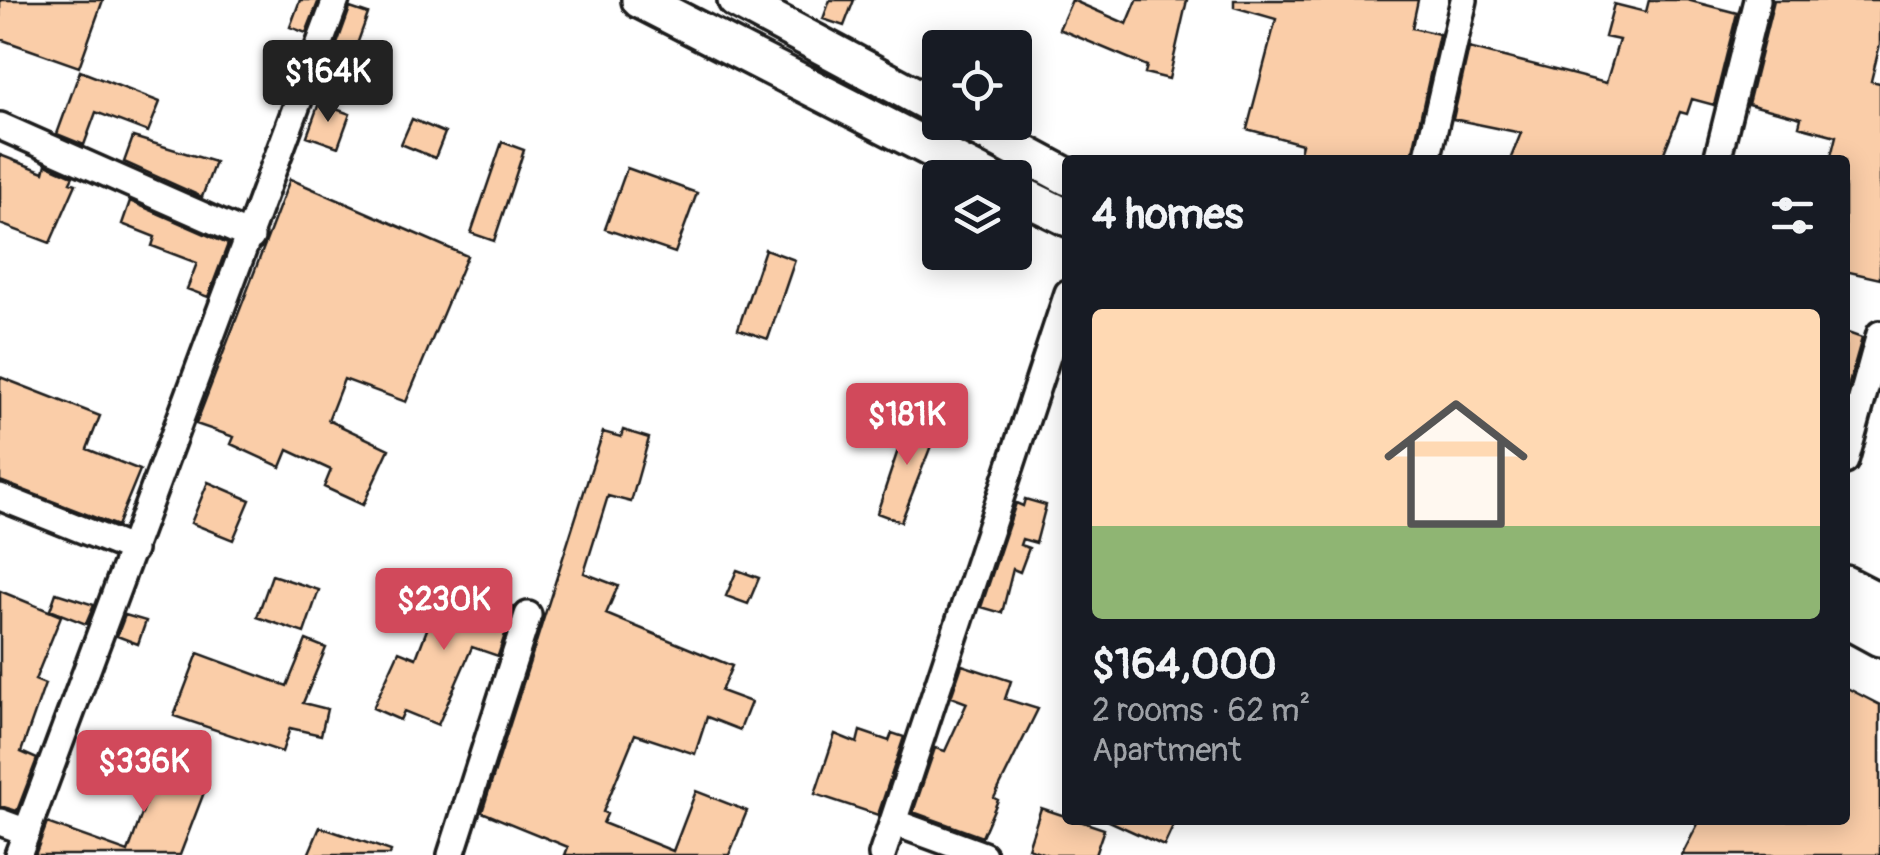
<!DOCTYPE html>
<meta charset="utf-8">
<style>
:root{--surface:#171b24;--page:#242831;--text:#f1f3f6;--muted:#9ea1a6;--line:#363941;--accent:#d1495b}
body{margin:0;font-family:Pangolin,sans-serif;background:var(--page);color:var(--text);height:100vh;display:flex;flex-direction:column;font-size:38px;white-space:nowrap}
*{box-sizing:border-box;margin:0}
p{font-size:32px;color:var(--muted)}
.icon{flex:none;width:55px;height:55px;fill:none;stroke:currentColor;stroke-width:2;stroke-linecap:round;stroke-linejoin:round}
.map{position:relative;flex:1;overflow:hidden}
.side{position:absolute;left:1062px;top:155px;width:788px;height:670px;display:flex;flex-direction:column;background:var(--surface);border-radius:10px;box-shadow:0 5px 25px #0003}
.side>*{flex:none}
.fabs{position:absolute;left:922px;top:30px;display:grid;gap:20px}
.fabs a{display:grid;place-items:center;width:110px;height:110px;border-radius:10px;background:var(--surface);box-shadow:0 5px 25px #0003;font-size:50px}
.price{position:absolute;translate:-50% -85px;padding:0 22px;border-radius:10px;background:var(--accent);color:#fff;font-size:32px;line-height:65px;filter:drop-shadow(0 2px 5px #0008)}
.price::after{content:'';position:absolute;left:50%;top:60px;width:30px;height:22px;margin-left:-15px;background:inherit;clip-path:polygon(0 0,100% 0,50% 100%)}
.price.on{background:#222;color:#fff}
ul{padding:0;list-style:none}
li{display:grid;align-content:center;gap:20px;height:530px;padding:0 30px}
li+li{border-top:2px solid var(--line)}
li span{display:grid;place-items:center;height:310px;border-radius:10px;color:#555}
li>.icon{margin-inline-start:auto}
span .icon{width:180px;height:180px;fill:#fffc;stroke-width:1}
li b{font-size:42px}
h2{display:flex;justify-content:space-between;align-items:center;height:120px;padding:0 30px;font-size:42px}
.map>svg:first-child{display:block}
.building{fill:#facda8;stroke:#1c1c1c;stroke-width:2.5}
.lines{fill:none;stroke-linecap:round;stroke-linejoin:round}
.minor-casing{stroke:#1c1c1c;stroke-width:32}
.secondary-casing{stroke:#1c1c1c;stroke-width:42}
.minor{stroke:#fff;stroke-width:25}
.secondary{stroke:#fff;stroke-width:35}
</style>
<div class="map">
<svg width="1880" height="855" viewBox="0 0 1880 855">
<rect width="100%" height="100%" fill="#fff"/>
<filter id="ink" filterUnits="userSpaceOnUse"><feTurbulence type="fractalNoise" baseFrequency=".01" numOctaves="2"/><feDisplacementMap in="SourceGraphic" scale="20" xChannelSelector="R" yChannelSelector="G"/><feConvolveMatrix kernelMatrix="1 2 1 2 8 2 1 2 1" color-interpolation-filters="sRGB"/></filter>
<g filter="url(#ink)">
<path class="building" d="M 0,0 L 103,0 L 79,67 L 0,39 Z
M 300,0 L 319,0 L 306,33 L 290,27 Z
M 830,0 L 854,0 L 844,26 L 823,19 Z
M 1072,0 L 1127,24 L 1137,0 L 1187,0 L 1169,79 L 1145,73 L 1147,66 L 1059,29 Z
M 1234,0 L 1418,0 L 1412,28 L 1439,34 L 1411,160 L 1298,160 L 1302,144 L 1247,129 L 1276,19 L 1234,7 Z
M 1649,0 L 1687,0 L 1737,13 L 1714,105 L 1692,99 L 1687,114 L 1680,112 L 1661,160 L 1510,160 L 1521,133 L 1453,119 L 1469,48 L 1606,83 L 1619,40 L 1605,37 L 1614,4 L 1646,12 Z
M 1774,0 L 1880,0 L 1880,44 L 1871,81 L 1880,83 L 1880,279 L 1845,271 L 1845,160 L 1830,160 L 1836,136 L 1799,126 L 1801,118 L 1748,104 Z
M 350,8 L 368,14 L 355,50 L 337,44 Z
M 80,71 L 160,102 L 148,132 L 96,112 L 84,145 L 57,134 Z
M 319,103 L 350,114 L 338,147 L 307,136 Z
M 412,119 L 445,133 L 435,158 L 401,144 Z
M 133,137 L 215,162 L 202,197 L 124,162 Z
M 502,142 L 524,150 L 494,241 L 471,233 Z
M 0,155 L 44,172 L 46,164 L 73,176 L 70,182 L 76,184 L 50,243 L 0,224 Z
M 627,168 L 697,193 L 675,253 L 605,229 Z
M 290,179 L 467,256 L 406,402 L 344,379 L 328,420 L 389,449 L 363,505 L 324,487 L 331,470 L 288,450 L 281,467 L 231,444 L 234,437 L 196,424 Z
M 130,201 L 228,244 L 208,297 L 187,289 L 197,263 L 152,246 L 155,237 L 122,224 Z
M 765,249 L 795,260 L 768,339 L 738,329 Z
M 1845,332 L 1862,338 L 1846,394 L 1845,394 Z
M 0,377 L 100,416 L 87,449 L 140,470 L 117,526 L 0,481 Z
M 909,417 L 938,428 L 901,522 L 877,513 Z
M 623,430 L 649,438 L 631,502 L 608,496 L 584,573 L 618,586 L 606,614 L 732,666 L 721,691 L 751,702 L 740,730 L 707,717 L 695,754 L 635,734 L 603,812 L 607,814 L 603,823 L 673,851 L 696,791 L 747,811 L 729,855 L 565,855 L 568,847 L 482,812 L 603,432 L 621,437 Z
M 208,482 L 250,500 L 233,540 L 191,523 Z
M 1025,499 L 1046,505 L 1036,543 L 1022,539 L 1020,545 L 1029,548 L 1020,572 L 1013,569 L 1002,613 L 981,607 L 1016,503 L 1023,506 Z
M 737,570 L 759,578 L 748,604 L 726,596 Z
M 272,575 L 319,590 L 304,633 L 257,617 Z
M 446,580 L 514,607 L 498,656 L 472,647 L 438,725 L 404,711 L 400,720 L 373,708 L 399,651 L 416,658 Z
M 0,591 L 61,616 L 35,680 L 45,684 L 21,752 L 37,759 L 17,811 L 0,806 Z
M 56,593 L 94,605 L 86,624 L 50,610 Z
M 125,615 L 146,621 L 138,644 L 117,636 Z
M 306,640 L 326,648 L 303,703 L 327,709 L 321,735 L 290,728 L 282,752 L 174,716 L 198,653 L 287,686 Z
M 962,665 L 1011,681 L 1005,699 L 1038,709 L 994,798 L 998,800 L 982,837 L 913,812 L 935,748 L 945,751 L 967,703 L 951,697 Z
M 1845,687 L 1880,705 L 1880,855 L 1682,855 L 1700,820 L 1845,820 Z
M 860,731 L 889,741 L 892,733 L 904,737 L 878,815 L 815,794 L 835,734 L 857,743 Z
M 145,747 L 175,757 L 171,768 L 208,782 L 180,855 L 35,855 L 47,823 L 128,852 L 152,786 L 135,781 Z
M 1041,808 L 1104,829 L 1095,855 L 1048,855 L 1028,848 Z
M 1107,820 L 1176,820 L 1164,846 Z
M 320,827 L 391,851 L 390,855 L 308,855 Z"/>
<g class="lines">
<g class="minor-casing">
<path id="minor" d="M 0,126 L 251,237
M 1427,160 L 1464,0
M 1717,160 L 1757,0
M 1845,461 L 1880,334
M 0,497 L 133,550
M 0,822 L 27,832
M 893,822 L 983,855
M 18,855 L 336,0
M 451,855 L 528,615
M 882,855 L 1068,293"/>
</g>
<g class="secondary-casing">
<path id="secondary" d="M 640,0 L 988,178
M 736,0 L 940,109
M 966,122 L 1068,177
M 1015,192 L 1068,218
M 1845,584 L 1880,602
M 1845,619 L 1880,638"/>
</g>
<use href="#minor" class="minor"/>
<use href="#secondary" class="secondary"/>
</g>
</g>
</svg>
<div class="fabs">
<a><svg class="icon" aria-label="locate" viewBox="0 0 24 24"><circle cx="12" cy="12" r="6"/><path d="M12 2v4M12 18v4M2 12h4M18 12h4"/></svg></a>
<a><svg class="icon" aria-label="layers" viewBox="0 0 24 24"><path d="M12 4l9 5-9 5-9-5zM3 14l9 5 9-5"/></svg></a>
</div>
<b class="price on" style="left:328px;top:125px">$164K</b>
<b class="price" style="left:907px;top:468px">$181K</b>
<b class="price" style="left:444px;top:653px">$230K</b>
<b class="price" style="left:144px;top:815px">$336K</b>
<section class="side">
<h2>4 homes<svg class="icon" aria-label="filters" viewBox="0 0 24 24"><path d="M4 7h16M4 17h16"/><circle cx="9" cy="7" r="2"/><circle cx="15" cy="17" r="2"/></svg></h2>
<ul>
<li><span style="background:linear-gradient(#ffd9b3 70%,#8fb573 0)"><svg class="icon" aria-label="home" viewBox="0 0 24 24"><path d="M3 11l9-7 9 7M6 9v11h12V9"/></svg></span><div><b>$164,000</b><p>2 rooms · 62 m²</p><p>Apartment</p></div></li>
</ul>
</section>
</div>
